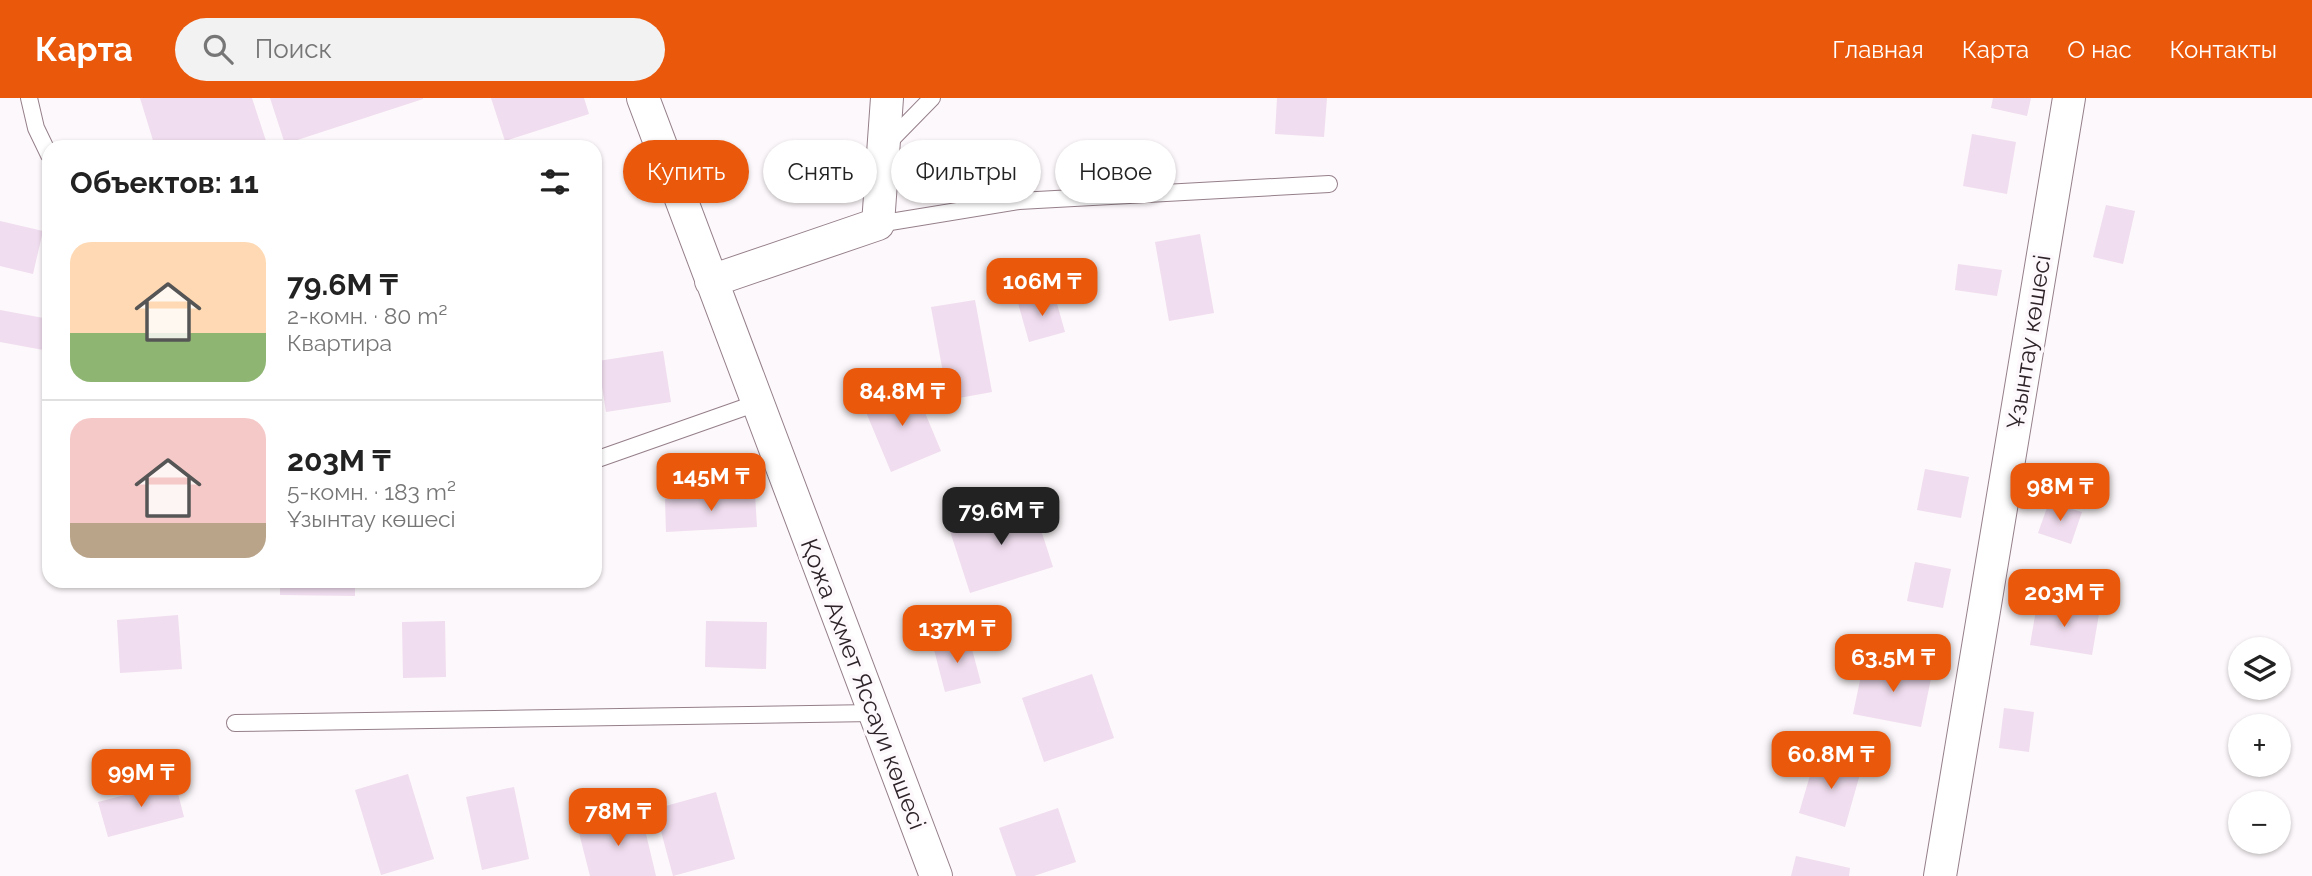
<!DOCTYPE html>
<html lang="ru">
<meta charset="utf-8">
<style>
:root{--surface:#fff;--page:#f2f2f2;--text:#222;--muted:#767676;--line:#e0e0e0;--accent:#ea580c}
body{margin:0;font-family:Raleway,sans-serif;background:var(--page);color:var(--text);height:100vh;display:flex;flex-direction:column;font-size:26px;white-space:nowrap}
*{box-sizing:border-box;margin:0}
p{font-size:23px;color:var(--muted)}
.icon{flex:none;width:38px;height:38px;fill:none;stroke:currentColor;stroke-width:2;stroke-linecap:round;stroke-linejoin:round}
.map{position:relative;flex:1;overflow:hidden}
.side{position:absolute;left:42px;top:42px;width:560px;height:448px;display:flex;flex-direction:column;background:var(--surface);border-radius:21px;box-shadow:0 2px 5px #0004}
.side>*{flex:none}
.guide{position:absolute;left:623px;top:42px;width:665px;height:63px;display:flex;gap:14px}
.buttons{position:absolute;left:2228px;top:539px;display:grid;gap:14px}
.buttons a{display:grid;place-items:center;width:63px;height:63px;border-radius:50%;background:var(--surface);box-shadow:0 2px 5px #0004;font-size:35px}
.price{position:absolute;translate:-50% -60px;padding:0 16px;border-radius:14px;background:var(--accent);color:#fff;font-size:23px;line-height:46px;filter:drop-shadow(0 2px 4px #0008)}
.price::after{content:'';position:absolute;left:50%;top:42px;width:21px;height:16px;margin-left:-10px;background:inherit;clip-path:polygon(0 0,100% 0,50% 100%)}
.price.current{background:#222;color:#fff}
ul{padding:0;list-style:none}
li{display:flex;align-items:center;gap:21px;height:175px;padding:0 28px}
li+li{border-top:2px solid var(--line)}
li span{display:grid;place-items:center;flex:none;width:196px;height:140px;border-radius:21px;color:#555}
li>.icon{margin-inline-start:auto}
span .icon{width:84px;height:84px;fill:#fffc;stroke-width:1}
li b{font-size:30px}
h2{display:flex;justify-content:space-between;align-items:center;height:84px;padding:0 28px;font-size:30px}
.pill{padding:0 24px;border-radius:32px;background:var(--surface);box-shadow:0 2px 5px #0004;font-size:24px;line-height:63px}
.pill.current{background:var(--accent);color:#fff}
header{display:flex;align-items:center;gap:42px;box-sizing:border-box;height:98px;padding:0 35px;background:var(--accent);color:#fff}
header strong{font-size:33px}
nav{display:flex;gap:38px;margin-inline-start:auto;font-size:24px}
.search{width:490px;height:63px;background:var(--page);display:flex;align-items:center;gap:18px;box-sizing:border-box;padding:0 24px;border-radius:38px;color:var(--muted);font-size:26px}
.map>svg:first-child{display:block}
.building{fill:#f0ddef}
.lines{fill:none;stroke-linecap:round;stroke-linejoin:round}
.lane-casing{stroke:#957f8a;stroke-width:18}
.street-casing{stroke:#957f8a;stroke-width:34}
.lane{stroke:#fff;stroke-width:16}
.street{stroke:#fff;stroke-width:32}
.labels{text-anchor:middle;stroke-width:7;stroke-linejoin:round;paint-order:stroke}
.street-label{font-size:24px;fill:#2d2328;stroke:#fdf8fb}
</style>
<header>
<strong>Карта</strong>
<div class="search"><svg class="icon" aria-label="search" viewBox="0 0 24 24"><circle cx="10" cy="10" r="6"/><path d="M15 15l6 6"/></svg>Поиск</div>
<nav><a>Главная</a><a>Карта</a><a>О нас</a><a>Контакты</a></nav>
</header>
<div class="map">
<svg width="2312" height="778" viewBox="0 0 2312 778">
<rect width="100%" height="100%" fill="#fdf8fb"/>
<path class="building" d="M 140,0 L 252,0 L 268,49 L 155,49 Z
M 270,0 L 423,0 L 423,1 L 285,46 Z
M 491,0 L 584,0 L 589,16 L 505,43 Z
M 1277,0 L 1327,0 L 1324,39 L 1275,36 Z
M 1993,0 L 2031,0 L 2027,18 L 1991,10 Z
M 1972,36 L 2016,44 L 2007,96 L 1963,88 Z
M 2106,107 L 2135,113 L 2123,166 L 2093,159 Z
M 0,123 L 43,133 L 33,176 L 0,168 Z
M 1200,136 L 1214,215 L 1169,223 L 1155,144 Z
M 1958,166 L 2002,172 L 1997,198 L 1955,192 Z
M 1054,195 L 1065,234 L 1029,244 L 1018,205 Z
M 975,202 L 992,294 L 948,302 L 931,209 Z
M 0,212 L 49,221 L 49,253 L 0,244 Z
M 663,253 L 671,304 L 606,314 L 598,263 Z
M 913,286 L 941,353 L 891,374 L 863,307 Z
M 1925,371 L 1969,379 L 1961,420 L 1917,412 Z
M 755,396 L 757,429 L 666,434 L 665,401 Z
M 1032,404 L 1053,469 L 970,495 L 949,430 Z
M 2049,404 L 2082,414 L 2071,446 L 2038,435 Z
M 1915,464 L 1951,471 L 1943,510 L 1907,503 Z
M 280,483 L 355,483 L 355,498 L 280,497 Z
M 2037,506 L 2099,516 L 2092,557 L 2030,547 Z
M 178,517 L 182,571 L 120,575 L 117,522 Z
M 445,523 L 446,579 L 403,580 L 402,524 Z
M 706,523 L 767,524 L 766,571 L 705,569 Z
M 969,540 L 981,585 L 945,594 L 933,548 Z
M 1864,563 L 1932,576 L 1921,629 L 1853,616 Z
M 1092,576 L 1114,640 L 1044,664 L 1022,600 Z
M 2004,610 L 2034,614 L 2029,654 L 1999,650 Z
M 1816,657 L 1862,669 L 1845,729 L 1799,715 Z
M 408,676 L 434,761 L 381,777 L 355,692 Z
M 175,684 L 184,719 L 108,739 L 98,704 Z
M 514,689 L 529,761 L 482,772 L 466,699 Z
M 716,694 L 735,761 L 673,778 L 655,711 Z
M 1058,710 L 1076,764 L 1034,778 L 1016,778 L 999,730 Z
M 641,715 L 656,778 L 590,778 L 578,731 Z
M 1796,758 L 1850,770 L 1849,778 L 1791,778 Z"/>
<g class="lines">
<g class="lane-casing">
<path id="lane" d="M 29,0 L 36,30 L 49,57
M 887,46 L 932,0
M 878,126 L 1019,103 L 1329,86
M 595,362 L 757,305
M 235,625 L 874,615"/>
</g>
<g class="street-casing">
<path id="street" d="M 643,0 L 936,778
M 711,183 L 878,126 L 887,0
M 1940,778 L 2069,0"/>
</g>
<use href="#lane" class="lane"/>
<use href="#street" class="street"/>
</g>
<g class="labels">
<g class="street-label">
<text transform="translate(2029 244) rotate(-81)" y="8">Ұзынтау көшесі</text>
<text transform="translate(863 586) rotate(69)" y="8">Қожа Ахмет Яссауи көшесі</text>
</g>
</g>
</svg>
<div class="buttons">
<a><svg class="icon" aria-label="layers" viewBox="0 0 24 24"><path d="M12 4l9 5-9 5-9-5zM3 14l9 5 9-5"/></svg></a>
<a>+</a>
<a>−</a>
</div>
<b class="price" style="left:1042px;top:220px">106M ₸</b>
<b class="price" style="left:902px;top:330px">84.8M ₸</b>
<b class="price" style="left:711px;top:415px">145M ₸</b>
<b class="price" style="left:2060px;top:425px">98M ₸</b>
<b class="price current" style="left:1001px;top:449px">79.6M ₸</b>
<b class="price" style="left:2064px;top:531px">203M ₸</b>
<b class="price" style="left:957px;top:567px">137M ₸</b>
<b class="price" style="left:1893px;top:596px">63.5M ₸</b>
<b class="price" style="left:1831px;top:693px">60.8M ₸</b>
<b class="price" style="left:141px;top:711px">99M ₸</b>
<b class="price" style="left:618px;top:750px">78M ₸</b>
<div class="guide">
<a class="pill current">Купить</a>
<a class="pill">Снять</a>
<a class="pill">Фильтры</a>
<a class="pill">Новое</a>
</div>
<section class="side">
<h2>Объектов: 11<svg class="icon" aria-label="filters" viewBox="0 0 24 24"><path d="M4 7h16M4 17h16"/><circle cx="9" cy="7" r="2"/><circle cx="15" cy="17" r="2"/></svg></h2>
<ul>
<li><span style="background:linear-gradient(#ffd9b3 65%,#8fb573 0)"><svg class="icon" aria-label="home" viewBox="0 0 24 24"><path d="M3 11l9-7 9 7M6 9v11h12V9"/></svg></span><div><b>79.6M ₸</b><p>2-комн. · 80 m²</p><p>Квартира</p></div></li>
<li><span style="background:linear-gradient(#f6c9c9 75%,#b9a48a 0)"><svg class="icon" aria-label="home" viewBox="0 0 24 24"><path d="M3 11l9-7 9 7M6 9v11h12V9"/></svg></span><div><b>203M ₸</b><p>5-комн. · 183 m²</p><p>Ұзынтау көшесі</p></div></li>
</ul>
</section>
</div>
